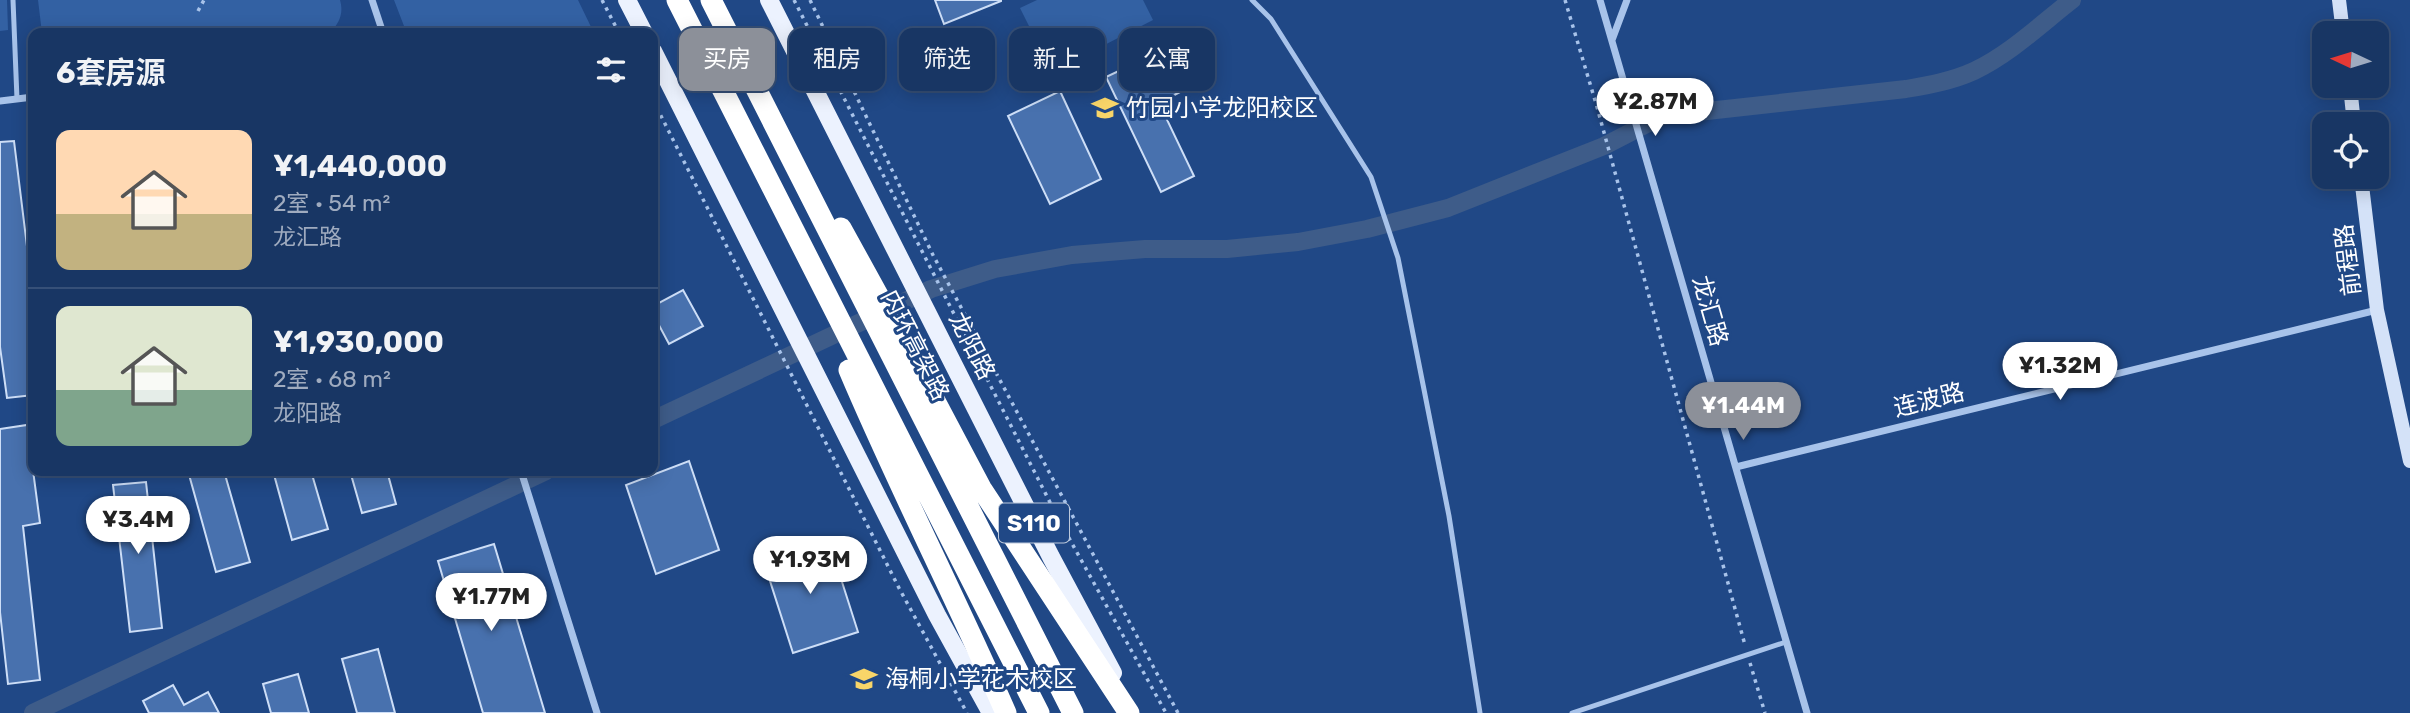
<!DOCTYPE html>
<html lang="zh">
<meta charset="utf-8">
<style>
:root{--surface:#183664;--page:#213e6a;--text:#f1f3f6;--muted:#9fabbf;--line:#365078;--accent:#8c9099}
body{margin:0;font-family:Rubik,"Noto Sans SC",sans-serif;background:var(--page);color:var(--text);height:100vh;display:flex;flex-direction:column;font-size:26px;white-space:nowrap}
*{box-sizing:border-box;margin:0}
p{font-size:23px;color:var(--muted)}
.icon{flex:none;width:38px;height:38px;fill:none;stroke:currentColor;stroke-width:2;stroke-linecap:round;stroke-linejoin:round}
.map{position:relative;flex:1;overflow:hidden}
.sheet{position:absolute;left:28px;top:28px;width:630px;height:448px;display:flex;flex-direction:column;background:var(--surface);border-radius:14px;box-shadow:0 4px 18px #0003,0 0 0 2px var(--line)}
.sheet>*{flex:none}
.guide{position:absolute;left:679px;top:28px;width:665px;height:63px;display:flex;gap:14px}
.needle{width:46px;rotate:274deg}
.controls{position:absolute;left:2312px;top:21px;display:grid;gap:14px}
.controls a{display:grid;place-items:center;width:77px;height:77px;border-radius:14px;background:var(--surface);box-shadow:0 4px 18px #0003,0 0 0 2px var(--line);font-size:35px}
.price{position:absolute;translate:-50% -60px;padding:0 16px;border-radius:24px;background:#fff;color:#222;font-size:23px;line-height:46px;filter:drop-shadow(0 2px 4px #0008)}
.price::after{content:'';position:absolute;left:50%;top:42px;width:21px;height:16px;margin-left:-10px;background:inherit;clip-path:polygon(0 0,100% 0,50% 100%)}
.price.selected{background:var(--accent);color:#fff}
ul{padding:0;list-style:none}
li{display:flex;align-items:center;gap:21px;height:175px;padding:0 28px}
li+li{border-top:2px solid var(--line)}
li span{display:grid;place-items:center;flex:none;width:196px;height:140px;border-radius:14px;color:#555}
li>.icon{margin-inline-start:auto}
span .icon{width:84px;height:84px;fill:#fffc;stroke-width:1}
li b{font-size:30px}
h2{display:flex;justify-content:space-between;align-items:center;height:84px;padding:0 28px;font-size:30px}
.chip{padding:0 24px;border-radius:14px;background:var(--surface);box-shadow:0 4px 18px #0003,0 0 0 2px var(--line);font-size:24px;line-height:63px}
.chip.selected{background:var(--accent);color:#fff}
.map>svg:first-child{display:block}
.green{fill:#3361a3}
.lines{fill:none;stroke-linecap:round;stroke-linejoin:round}
.canal{stroke:#3e5c89;stroke-width:18}
.building{fill:#4871ae;stroke:#cddef7;stroke-width:2}
.path{stroke:#a8c3ea;stroke-width:3.5;stroke-dasharray:3.5 5;stroke-linecap:butt}
.lane{stroke:#a8c3ea;stroke-width:5}
.street{stroke:#a8c3ea;stroke-width:7}
.secondary{stroke:#d4e2f8;stroke-width:14}
.primary{stroke:#ecf2fe;stroke-width:18}
.highway{stroke:#fff;stroke-width:21}
.labels{text-anchor:middle;stroke-width:6;stroke-linejoin:round;paint-order:stroke}
.shield{fill:#204886;stroke:#bcc8db;stroke-width:2}
.shield-label{font-size:23px;font-weight:bold;fill:#fff}
.poi-label{font-size:24px;fill:#fff;stroke:#204886;text-anchor:start}
.street-label{font-size:24px;fill:#fff;stroke:#204886}
</style>
<div class="map">
<svg width="2410" height="713" viewBox="0 0 2410 713">
<rect width="100%" height="100%" fill="#204886"/>
<path class="green" d="M 0,0 L 7,0 L 8,30 L 0,31 Z
M 38,0 L 340,0 C 344,14 339,23 330,33 L 42,33 Z
M 394,0 L 578,0 L 593,31 L 584,33 L 412,33 L 404,26 Z
M 1037,0 L 1143,0 L 1153,20 L 1052,72 L 1020,8 Z"/>
<g class="lines">
<path class="canal" d="M 653,420 L 931,289 L 995,269 L 1072,255 L 1145,249 L 1227,249 L 1298,242 L 1367,229 L 1448,208 L 1604,146 L 1662,116 L 1906,89 C 1929,85 1952,81 1974,71 C 2010,54 2041,24 2072,0
M 33,713 L 546,471"/>
</g>
<path class="building" d="M 935,0 L 1001,0 L 1001,1 L 944,24 Z
M 1163,50 L 1182,91 L 1159,103 L 1194,176 L 1161,192 L 1106,77 Z
M 1060,91 L 1101,179 L 1050,204 L 1008,116 Z
M 14,141 L 33,295 L 33,395 L 7,398 L 0,347 L 0,142 Z
M 683,290 L 703,326 L 669,344 L 653,314 L 653,306 Z
M 27,425 L 40,523 L 23,526 L 40,680 L 8,684 L 0,612 L 0,429 Z
M 689,461 L 719,550 L 656,574 L 626,485 Z
M 188,471 L 224,471 L 250,562 L 216,572 Z
M 273,471 L 311,471 L 328,529 L 292,540 Z
M 350,471 L 387,471 L 396,504 L 362,513 Z
M 146,482 L 162,628 L 130,632 L 113,485 Z
M 828,538 L 858,632 L 793,653 L 763,559 Z
M 494,544 L 545,713 L 483,713 L 438,561 Z
M 378,649 L 395,713 L 357,713 L 342,659 Z
M 298,674 L 309,713 L 271,713 L 263,684 Z
M 173,685 L 184,705 L 208,692 L 219,713 L 149,713 L 143,701 Z"/>
<g class="lines">
<path class="path" d="M 602,0 L 619,33
M 794,0 L 1059,520 L 1166,713
M 810,0 L 933,255 L 1178,713
M 1565,0 L 1597,107 L 1745,645
M 198,11 L 204,0
M 653,100 L 899,588 L 967,713
M 1750,663 L 1765,713"/>
<path class="lane" d="M 13,0 L 17,99
M 1252,0 L 1271,19 L 1371,177 L 1398,258 L 1449,516 L 1480,713
M 205,33 L 213,33
M 1572,713 L 1786,642"/>
<path class="street" d="M 372,0 L 383,33
M 1600,0 L 1807,713
M 1612,40 L 1627,0
M 0,101 L 33,97
M 1736,467 L 2377,310
M 521,471 L 597,713"/>
<path class="secondary" d="M 2339,0 L 2343,33
M 2350,86 L 2354,124
M 2361,177 L 2377,310 L 2410,461"/>
<path class="primary" d="M 627,0 L 644,33
M 769,0 L 1051,557 L 1113,673
M 653,51 L 937,615 L 991,713"/>
<path class="highway" d="M 677,0 L 1039,713
M 711,0 L 1073,713
M 841,228 L 906,346 L 981,488 L 1129,713
M 849,370 C 898,486 956,598 1006,713"/>
</g>
<defs>
<g id="school-bare" transform="scale(2.1)"><path d="M0-5L7-2L0 1L-7-2ZM-4 1L0 2.5L4 1V4Q0 6-4 4Z" fill="#f8d569" stroke="#204886" stroke-width="2.5" paint-order="stroke"/></g>
</defs>
<g fill-rule="evenodd">
<use href="#school-bare" x="1105" y="108"/>
<use href="#school-bare" x="864" y="679"/>
</g>
<g class="labels">
<rect class="shield" x="999" y="503.5" width="70" height="39" rx="5"/>
<g class="shield-label">
<text x="1034" y="531">S110</text>
</g>
<g class="poi-label">
<text x="1126" y="116">竹园小学龙阳校区</text>
<text x="885" y="687">海桐小学花木校区</text>
</g>
<g class="street-label">
<text transform="translate(2348 260) rotate(-97)" y="8">前程路</text>
<text transform="translate(1710 311) rotate(74)" y="8">龙汇路</text>
<text transform="translate(915 345) rotate(63)" y="8">内环高架路</text>
<text transform="translate(972 346) rotate(63)" y="8">龙阳路</text>
<text transform="translate(1929 400) rotate(-14)" y="8">连波路</text>
</g>
</g>
</svg>
<div class="controls">
<a><svg class="needle" viewBox="-14 -14 28 28"><path d="M0-13l5 13h-10z" fill="#e53935"/><path d="M0 13l5-13h-10z" fill="#9fabbf"/></svg></a>
<a><svg class="icon" aria-label="locate" viewBox="0 0 24 24"><circle cx="12" cy="12" r="6"/><path d="M12 2v4M12 18v4M2 12h4M18 12h4"/></svg></a>
</div>
<b class="price" style="left:1655px;top:138px">¥2.87M</b>
<b class="price" style="left:2060px;top:402px">¥1.32M</b>
<b class="price selected" style="left:1743px;top:442px">¥1.44M</b>
<b class="price" style="left:138px;top:556px">¥3.4M</b>
<b class="price" style="left:810px;top:596px">¥1.93M</b>
<b class="price" style="left:491px;top:633px">¥1.77M</b>
<div class="guide">
<a class="chip selected">买房</a>
<a class="chip">租房</a>
<a class="chip">筛选</a>
<a class="chip">新上</a>
<a class="chip">公寓</a>
</div>
<section class="sheet">
<h2>6套房源<svg class="icon" aria-label="filters" viewBox="0 0 24 24"><path d="M4 7h16M4 17h16"/><circle cx="9" cy="7" r="2"/><circle cx="15" cy="17" r="2"/></svg></h2>
<ul>
<li><span style="background:linear-gradient(#ffd9b3 60%,#c2b280 0)"><svg class="icon" aria-label="home" viewBox="0 0 24 24"><path d="M3 11l9-7 9 7M6 9v11h12V9"/></svg></span><div><b>¥1,440,000</b><p>2室 · 54 m²</p><p>龙汇路</p></div></li>
<li><span style="background:linear-gradient(#dfe7d0 60%,#7fa58c 0)"><svg class="icon" aria-label="home" viewBox="0 0 24 24"><path d="M3 11l9-7 9 7M6 9v11h12V9"/></svg></span><div><b>¥1,930,000</b><p>2室 · 68 m²</p><p>龙阳路</p></div></li>
</ul>
</section>
</div>
